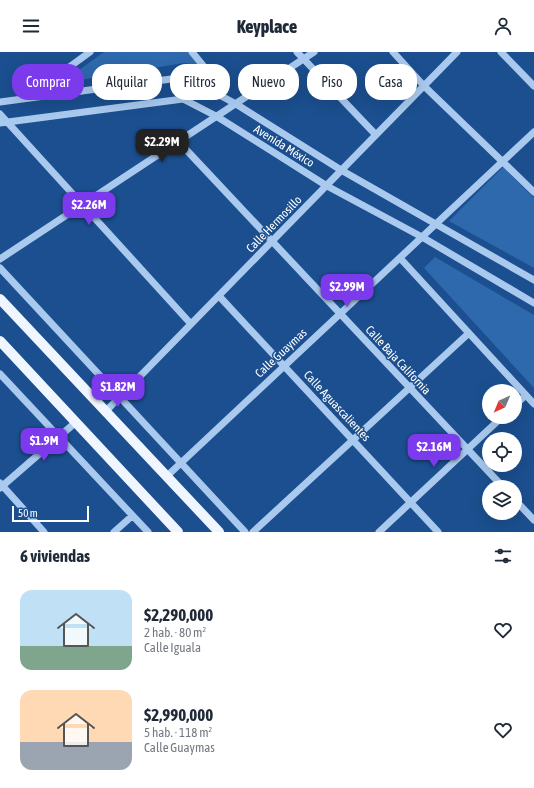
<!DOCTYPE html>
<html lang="es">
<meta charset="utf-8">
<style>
:root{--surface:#fff;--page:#f2f2f3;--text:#1f2937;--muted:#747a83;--accent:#7c3aed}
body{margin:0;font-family:"Asap Condensed",sans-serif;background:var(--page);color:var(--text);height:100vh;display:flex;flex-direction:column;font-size:15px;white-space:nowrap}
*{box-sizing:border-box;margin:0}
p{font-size:13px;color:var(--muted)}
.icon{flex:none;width:22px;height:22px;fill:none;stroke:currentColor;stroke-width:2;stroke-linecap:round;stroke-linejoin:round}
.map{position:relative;height:480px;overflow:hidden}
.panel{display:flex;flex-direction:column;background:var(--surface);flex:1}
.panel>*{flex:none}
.hud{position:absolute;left:12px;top:12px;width:510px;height:36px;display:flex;gap:8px}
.needle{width:26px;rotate:224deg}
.buttons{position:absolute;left:482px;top:332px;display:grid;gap:8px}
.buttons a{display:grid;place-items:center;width:40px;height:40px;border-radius:50%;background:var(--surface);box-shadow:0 4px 16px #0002;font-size:20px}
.scale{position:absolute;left:12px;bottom:10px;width:77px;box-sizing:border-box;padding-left:4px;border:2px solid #fff;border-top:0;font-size:11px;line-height:14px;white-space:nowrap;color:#fff;-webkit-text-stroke:3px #1b4f8f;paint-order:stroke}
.price{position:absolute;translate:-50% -34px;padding:0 9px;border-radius:8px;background:var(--accent);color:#fff;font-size:13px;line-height:26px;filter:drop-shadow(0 1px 2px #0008)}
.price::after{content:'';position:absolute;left:50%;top:24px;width:12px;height:9px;margin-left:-6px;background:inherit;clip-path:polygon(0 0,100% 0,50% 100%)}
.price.selected{background:#222;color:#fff}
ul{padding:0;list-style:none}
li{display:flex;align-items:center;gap:12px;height:100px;padding:0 20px}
li span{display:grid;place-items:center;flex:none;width:112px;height:80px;border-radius:12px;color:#555}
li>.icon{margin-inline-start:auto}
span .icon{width:48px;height:48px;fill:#fffc;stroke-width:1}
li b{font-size:17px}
h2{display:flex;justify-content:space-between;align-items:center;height:48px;padding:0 20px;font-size:17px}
.tag{padding:0 14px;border-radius:16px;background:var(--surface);box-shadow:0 4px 16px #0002;font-size:14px;line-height:36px}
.tag.selected{background:var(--accent);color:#fff}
header{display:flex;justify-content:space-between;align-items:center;height:52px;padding:0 20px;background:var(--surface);font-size:18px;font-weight:800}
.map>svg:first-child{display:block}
.green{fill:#2e69ad}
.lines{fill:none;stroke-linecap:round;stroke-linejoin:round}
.minor{stroke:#a9c9ee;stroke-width:7}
.major{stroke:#f0f6ff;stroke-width:10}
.labels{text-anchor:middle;stroke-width:3;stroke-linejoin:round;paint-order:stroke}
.street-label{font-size:12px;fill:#fff;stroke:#1b4f8f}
</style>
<header><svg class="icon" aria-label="menu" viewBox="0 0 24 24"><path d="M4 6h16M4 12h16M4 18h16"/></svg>Keyplace<svg class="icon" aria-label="person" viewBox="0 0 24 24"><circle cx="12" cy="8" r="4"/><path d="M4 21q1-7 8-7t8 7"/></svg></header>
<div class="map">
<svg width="534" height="480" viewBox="0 0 534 480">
<rect width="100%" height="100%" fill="#1b4f8f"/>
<path class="green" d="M 104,0 L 188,0 L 199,13 L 184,11 L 61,31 Z
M 503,115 L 534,146 L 534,216 L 449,169 Z
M 435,205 L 534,263 L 534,336 L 424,216 Z"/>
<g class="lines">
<path class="minor" d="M 192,0 L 210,22 L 208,36
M 297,0 L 376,83
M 393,0 L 424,34 L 534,140
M 501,0 L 534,34
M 28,45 L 90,0
M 0,50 L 186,25 L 236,52 L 341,118 L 534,228
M 0,62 L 191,272
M 0,71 L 183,47 L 216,64 L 327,134 L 422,185 L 534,251
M 178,89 L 503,435
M 400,206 L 534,352
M 0,207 L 314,0
M 0,216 L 245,480
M 219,244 L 438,480
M 0,322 L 148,480
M 515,353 L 526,343
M 106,359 L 457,0
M 167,424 L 534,80
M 0,431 L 44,480
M 0,436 L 76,370
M 515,448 L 534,468
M 114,480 L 132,464
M 253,480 L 469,281
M 379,480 L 502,365"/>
<path class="major" d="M 0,247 L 219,480
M 0,289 L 178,480"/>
</g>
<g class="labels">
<g class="street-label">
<text transform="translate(284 94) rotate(32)" y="4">Avenida México</text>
<text transform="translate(274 172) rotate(-46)" y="4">Calle Hermosillo</text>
<text transform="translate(281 301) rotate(-43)" y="4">Calle Guaymas</text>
<text transform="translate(398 308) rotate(47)" y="4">Calle Baja California</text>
<text transform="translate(337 354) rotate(47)" y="4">Calle Aguascalientes</text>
</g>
</g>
</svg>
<div class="buttons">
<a><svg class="needle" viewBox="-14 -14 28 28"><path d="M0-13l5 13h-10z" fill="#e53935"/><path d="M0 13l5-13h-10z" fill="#747a83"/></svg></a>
<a><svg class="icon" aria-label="locate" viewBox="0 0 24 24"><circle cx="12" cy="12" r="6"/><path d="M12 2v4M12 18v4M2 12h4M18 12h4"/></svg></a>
<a><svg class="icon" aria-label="layers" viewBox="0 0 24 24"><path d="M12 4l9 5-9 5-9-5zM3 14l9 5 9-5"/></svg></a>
</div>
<div class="scale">50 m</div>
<b class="price selected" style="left:162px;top:111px">$2.29M</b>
<b class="price" style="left:89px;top:174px">$2.26M</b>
<b class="price" style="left:347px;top:256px">$2.99M</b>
<b class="price" style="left:118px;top:356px">$1.82M</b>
<b class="price" style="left:44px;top:410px">$1.9M</b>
<b class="price" style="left:434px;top:416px">$2.16M</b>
<div class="hud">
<a class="tag selected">Comprar</a>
<a class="tag">Alquilar</a>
<a class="tag">Filtros</a>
<a class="tag">Nuevo</a>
<a class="tag">Piso</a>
<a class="tag">Casa</a>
</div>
</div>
<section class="panel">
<h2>6 viviendas<svg class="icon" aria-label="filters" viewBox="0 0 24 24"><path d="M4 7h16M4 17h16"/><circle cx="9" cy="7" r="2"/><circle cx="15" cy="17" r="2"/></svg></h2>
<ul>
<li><span style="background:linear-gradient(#bfe0f5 70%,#7fa58c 0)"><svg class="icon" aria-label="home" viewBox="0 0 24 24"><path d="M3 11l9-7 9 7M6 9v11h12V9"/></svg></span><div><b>$2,290,000</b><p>2 hab. · 80 m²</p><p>Calle Iguala</p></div><svg class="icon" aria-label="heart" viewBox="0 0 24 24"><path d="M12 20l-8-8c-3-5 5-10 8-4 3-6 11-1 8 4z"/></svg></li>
<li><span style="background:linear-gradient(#ffd9b3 65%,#9aa5b1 0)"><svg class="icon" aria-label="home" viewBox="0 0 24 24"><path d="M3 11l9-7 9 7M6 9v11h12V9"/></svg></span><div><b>$2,990,000</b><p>5 hab. · 118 m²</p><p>Calle Guaymas</p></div><svg class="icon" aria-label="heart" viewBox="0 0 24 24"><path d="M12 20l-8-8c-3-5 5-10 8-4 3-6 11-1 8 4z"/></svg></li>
</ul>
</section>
